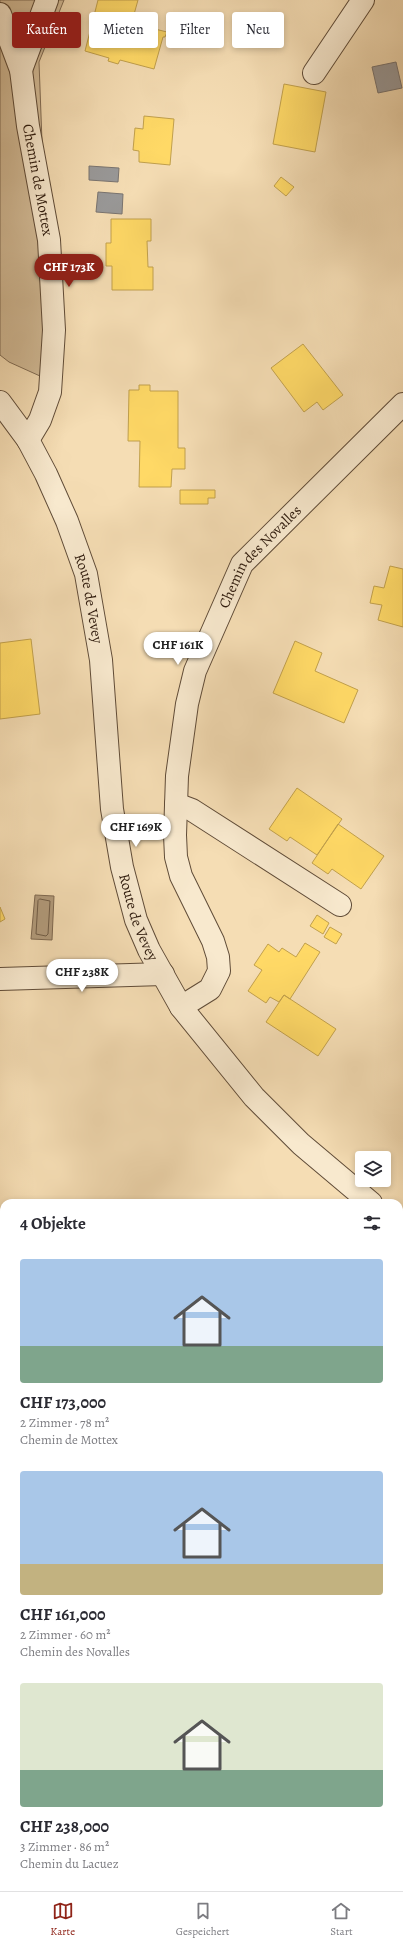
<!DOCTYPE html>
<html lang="de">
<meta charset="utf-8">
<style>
:root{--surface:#fff;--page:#f2f2f3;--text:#2b2b33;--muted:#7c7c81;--line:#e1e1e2;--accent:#8f2418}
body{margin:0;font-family:Alegreya,serif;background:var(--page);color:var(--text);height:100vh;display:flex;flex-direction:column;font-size:15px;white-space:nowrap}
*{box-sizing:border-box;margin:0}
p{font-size:13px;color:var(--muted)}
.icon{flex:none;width:22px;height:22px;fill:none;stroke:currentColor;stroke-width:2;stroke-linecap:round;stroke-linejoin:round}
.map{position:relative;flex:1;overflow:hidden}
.drawer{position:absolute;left:0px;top:1199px;width:403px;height:692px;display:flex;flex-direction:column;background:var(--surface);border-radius:12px 12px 0 0;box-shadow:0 2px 6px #0003}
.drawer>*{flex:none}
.banner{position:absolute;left:12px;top:12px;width:379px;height:36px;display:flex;gap:8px}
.buttons{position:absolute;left:355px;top:1151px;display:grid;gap:8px}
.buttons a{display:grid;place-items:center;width:36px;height:36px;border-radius:4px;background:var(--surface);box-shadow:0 2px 6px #0003;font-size:20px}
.price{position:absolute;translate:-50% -34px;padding:0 9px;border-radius:14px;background:#fff;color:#222;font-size:13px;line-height:26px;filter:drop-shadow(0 1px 2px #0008)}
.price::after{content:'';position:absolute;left:50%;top:24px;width:12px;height:9px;margin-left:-6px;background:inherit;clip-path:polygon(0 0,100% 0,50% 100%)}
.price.on{background:var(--accent);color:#fff}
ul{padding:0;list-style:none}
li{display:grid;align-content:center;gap:8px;height:212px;padding:0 20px}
li span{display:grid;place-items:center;height:124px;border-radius:4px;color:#555}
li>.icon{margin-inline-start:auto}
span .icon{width:72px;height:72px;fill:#fffc;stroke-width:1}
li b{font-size:17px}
h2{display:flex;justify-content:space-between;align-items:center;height:48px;padding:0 20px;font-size:17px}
.pill{padding:0 14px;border-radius:4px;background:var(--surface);box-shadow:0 2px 6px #0003;font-size:14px;line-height:36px}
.pill.on{background:var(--accent);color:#fff}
.tab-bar{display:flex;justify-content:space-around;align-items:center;height:56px;border-top:1px solid var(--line);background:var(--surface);font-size:11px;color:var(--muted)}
.tab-bar a{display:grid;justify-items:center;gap:2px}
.tab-bar .on{color:var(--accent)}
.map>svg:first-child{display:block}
.green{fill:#d3bc98;stroke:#816c54}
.water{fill:#b29b7c;stroke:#7e6850}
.homes{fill:#ffd966;stroke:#c1a04c}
.industry{fill:#999;stroke:#797470}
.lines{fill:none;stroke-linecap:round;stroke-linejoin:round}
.shore{stroke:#705c46;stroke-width:1}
.minor-casing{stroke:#604c38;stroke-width:24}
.minor{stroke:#f8e9ce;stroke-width:22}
.labels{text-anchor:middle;stroke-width:4;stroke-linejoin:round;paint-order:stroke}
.street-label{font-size:15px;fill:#2f1c0f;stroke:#f8e9ce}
</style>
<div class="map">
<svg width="403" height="1891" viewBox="0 0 403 1891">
<rect width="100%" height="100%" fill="#f5ddb4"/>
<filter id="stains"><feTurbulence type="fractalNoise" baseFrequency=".005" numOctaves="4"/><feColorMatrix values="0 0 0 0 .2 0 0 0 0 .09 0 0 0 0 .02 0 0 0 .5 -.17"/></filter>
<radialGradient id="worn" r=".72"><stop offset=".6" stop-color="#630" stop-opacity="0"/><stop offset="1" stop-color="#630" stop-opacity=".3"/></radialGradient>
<path class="green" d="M 0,0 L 64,0 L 39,62 L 51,381 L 9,362 L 0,355 Z"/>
<path class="water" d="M 35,895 L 54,896 L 52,940 L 31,939 Z"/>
<path class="homes" d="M 98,0 L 138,0 L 133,18 L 136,19 L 135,24 L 167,32 L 165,37 L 163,37 L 154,69 L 120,60 L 118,64 L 108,61 L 109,58 L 85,51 Z
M 284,84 L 326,92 L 315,152 L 273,144 Z
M 144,116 L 174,119 L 170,165 L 139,162 L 139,151 L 133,150 L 135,128 L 143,129 Z
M 281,177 L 294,187 L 286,196 L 274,186 Z
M 111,219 L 151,219 L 151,241 L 147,241 L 148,267 L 153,267 L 153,290 L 112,290 L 112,266 L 106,266 L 106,243 L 111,243 Z
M 303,344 L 343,395 L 323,410 L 317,402 L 304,412 L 271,368 Z
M 139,385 L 150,385 L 150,391 L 178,391 L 178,448 L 185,448 L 185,469 L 172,469 L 171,487 L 139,487 L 140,441 L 128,441 L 129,390 L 139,390 Z
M 180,490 L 215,490 L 215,498 L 208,498 L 208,504 L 180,504 Z
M 390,566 L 403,569 L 403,627 L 378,620 L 382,605 L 370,603 L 374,586 L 384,588 Z
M 31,639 L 40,714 L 0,719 L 0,643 Z
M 295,641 L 322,653 L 315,671 L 358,690 L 344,723 L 273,693 Z
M 297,788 L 342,819 L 317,855 L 290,837 L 287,841 L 269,829 Z
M 338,824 L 384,856 L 361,889 L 332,869 L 328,874 L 312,863 Z
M 0,907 L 5,919 L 0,922 Z
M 317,915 L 329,923 L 323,934 L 310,926 Z
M 330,927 L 342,934 L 336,944 L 324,937 Z
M 305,943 L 320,952 L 290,999 L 284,995 L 279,1002 L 270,997 L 266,1003 L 248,991 L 262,970 L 254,965 L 268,944 L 279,952 L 282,948 L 296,957 Z
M 284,995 L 336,1029 L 318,1056 L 266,1022 Z"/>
<path class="industry" d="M 396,62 L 402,88 L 378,93 L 372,67 Z
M 89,166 L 119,168 L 118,182 L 89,180 Z
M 98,192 L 123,194 L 122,214 L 96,212 Z"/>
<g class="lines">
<path class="shore" d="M 40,899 L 50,901 L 48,934 L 46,936 L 36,934 L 38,901 Z"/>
<g class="minor-casing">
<g id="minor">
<path id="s1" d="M 0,14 L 21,70 L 28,126 L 49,240 L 54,330 L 50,392 L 40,420 L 28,440"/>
<path d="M 21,70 L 47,0"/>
<path d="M 314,73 L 363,0"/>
<path id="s2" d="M 0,402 L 28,440 L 46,474 L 67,521 L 86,574 L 101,660 L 112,809 L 122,867 L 136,920 L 149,950 L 181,1007 L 254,1097 L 301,1144 L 371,1203"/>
<path d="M 176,804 L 192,810 L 340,905"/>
<path d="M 0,979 L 163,974"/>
<path id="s3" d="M 181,1007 L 210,989 L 219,971 L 218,957 L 213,941 L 181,876 L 176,857 L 175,835 L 177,776 L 187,704 L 195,671 L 242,564 L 403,404"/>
<path d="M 399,1224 L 403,1226"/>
<path d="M 399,1594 L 403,1592"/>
<path d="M 0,1763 L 4,1763"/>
</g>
</g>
<use href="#minor" class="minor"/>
</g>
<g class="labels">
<g class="street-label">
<text dy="5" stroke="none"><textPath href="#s1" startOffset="171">Chemin de Mottex</textPath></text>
<text dy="5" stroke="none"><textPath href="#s3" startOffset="498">Chemin des Novalles</textPath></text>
<text dy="5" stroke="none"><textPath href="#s2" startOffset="218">Route de Vevey</textPath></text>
<text dy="5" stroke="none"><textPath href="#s2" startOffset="542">Route de Vevey</textPath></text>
</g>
</g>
<rect width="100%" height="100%" filter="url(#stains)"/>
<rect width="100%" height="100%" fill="url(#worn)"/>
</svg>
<div class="buttons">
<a><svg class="icon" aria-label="layers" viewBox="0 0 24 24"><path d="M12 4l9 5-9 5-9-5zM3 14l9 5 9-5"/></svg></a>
</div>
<b class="price on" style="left:69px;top:288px">CHF 173K</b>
<b class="price" style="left:178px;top:666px">CHF 161K</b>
<b class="price" style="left:136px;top:848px">CHF 169K</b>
<b class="price" style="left:82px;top:993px">CHF 238K</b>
<div class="banner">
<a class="pill on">Kaufen</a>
<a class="pill">Mieten</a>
<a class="pill">Filter</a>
<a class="pill">Neu</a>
</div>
<section class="drawer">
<h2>4 Objekte<svg class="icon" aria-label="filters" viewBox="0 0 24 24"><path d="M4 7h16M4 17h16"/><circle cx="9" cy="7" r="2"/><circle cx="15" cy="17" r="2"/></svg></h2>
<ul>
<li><span style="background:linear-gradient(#a9c7e8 70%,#7fa58c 0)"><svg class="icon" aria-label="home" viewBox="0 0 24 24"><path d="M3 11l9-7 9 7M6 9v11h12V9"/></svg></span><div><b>CHF 173,000</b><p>2 Zimmer · 78 m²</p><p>Chemin de Mottex</p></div></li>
<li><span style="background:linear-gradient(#a9c7e8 75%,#c2b280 0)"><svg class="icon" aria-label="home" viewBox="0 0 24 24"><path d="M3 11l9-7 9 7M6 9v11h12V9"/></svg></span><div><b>CHF 161,000</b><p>2 Zimmer · 60 m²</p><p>Chemin des Novalles</p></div></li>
<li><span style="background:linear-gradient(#dfe7d0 70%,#7fa58c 0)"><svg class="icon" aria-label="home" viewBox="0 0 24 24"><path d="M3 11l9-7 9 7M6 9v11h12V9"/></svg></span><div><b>CHF 238,000</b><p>3 Zimmer · 86 m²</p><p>Chemin du Lacuez</p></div></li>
</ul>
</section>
</div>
<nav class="tab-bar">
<a class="on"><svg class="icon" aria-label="map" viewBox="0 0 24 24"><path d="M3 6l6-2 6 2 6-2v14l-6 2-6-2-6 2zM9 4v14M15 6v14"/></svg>Karte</a>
<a><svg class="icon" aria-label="saved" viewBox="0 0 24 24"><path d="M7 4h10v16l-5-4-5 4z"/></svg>Gespeichert</a>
<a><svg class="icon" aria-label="home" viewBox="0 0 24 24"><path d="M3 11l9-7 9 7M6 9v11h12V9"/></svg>Start</a>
</nav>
